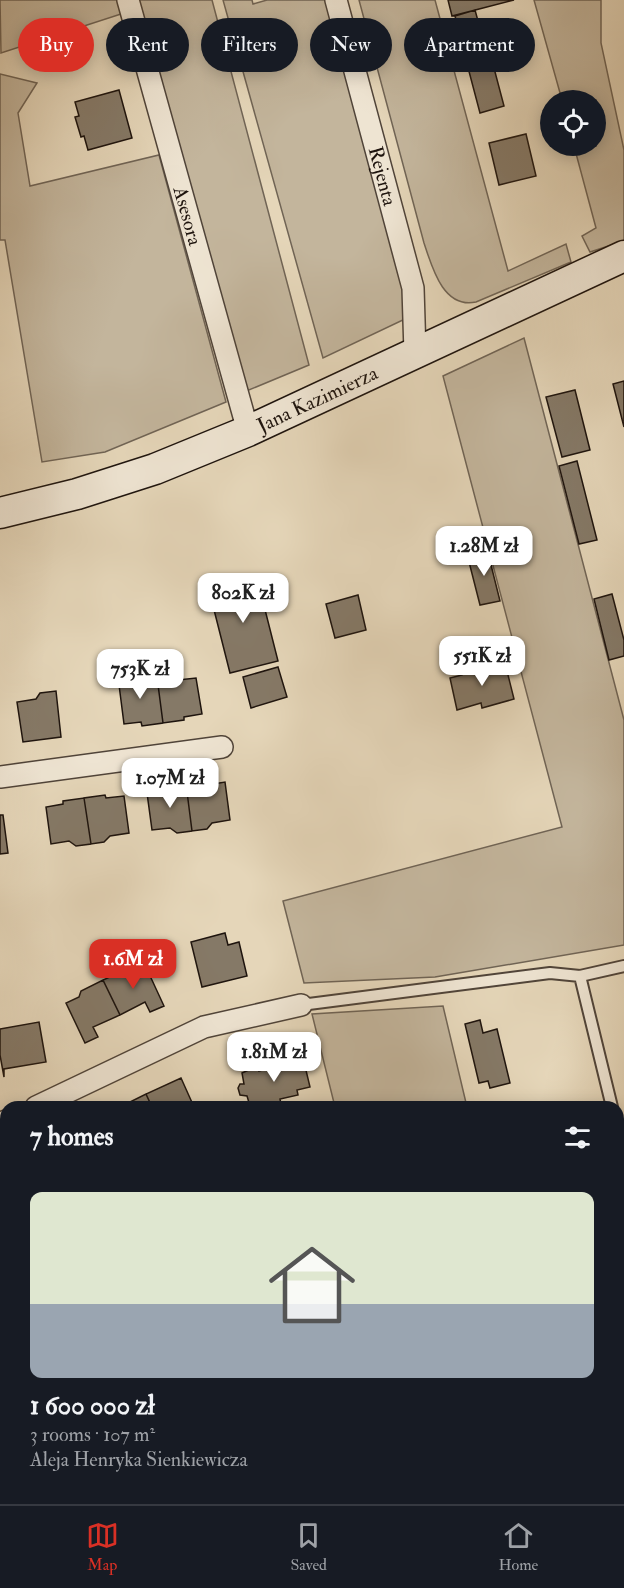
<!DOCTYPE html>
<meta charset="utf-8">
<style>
:root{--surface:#171b24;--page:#20242c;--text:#f1f3f6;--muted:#9ea1a6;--line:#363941;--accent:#d93025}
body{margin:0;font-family:"IM FELL Double Pica",serif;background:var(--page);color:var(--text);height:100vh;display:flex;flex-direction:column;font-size:22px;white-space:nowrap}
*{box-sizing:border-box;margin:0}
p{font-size:20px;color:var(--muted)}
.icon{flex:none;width:33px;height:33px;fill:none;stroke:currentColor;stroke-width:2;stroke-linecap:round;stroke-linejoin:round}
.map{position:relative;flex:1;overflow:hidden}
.side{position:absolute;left:0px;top:1101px;width:624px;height:404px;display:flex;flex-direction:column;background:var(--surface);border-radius:18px 18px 0 0;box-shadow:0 3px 15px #0003}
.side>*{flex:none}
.hud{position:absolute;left:18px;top:18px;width:588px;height:54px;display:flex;gap:12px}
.fabs{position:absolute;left:540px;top:90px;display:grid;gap:12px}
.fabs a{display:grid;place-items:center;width:66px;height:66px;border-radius:50%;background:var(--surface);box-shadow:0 3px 15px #0003;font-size:30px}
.price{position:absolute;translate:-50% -51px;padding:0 14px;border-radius:12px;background:#fff;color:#222;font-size:20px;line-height:39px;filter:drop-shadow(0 2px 3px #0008)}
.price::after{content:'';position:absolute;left:50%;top:36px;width:18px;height:14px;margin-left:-9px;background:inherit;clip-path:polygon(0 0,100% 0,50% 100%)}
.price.current{background:var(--accent);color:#fff}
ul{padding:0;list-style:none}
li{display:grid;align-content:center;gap:12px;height:318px;padding:0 30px}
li+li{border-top:2px solid var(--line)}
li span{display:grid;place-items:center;height:186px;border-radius:12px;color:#555}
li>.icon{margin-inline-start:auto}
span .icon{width:108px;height:108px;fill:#fffc;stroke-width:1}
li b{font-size:26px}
h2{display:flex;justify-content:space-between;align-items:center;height:72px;padding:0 30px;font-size:26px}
.pill{padding:0 21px;border-radius:27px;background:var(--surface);box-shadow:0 3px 15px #0003;font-size:21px;line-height:54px}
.pill.current{background:var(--accent);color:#fff}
.tabs{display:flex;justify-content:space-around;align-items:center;height:84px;border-top:2px solid var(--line);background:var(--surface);font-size:16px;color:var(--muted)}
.tabs a{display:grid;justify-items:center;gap:3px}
.tabs .current{color:var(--accent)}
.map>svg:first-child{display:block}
.green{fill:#c3b59c;stroke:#706455;stroke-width:1.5}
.water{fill:#a1947f;stroke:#6d6152;stroke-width:1.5}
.building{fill:#857967;stroke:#1e140e;stroke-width:1.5}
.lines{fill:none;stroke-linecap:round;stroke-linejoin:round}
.service-casing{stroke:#504439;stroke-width:14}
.minor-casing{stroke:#504439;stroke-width:24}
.secondary-casing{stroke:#1e140e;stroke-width:33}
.service{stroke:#eee4d2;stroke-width:10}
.minor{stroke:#eee4d2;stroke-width:21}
.secondary{stroke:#eee4d2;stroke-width:30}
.labels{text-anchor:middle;stroke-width:4.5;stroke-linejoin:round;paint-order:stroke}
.street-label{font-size:20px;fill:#1e140e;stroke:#eee4d2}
</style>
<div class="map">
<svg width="624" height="1504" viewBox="0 0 624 1504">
<rect width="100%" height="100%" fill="#e5d6b9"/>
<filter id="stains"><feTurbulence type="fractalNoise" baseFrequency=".00333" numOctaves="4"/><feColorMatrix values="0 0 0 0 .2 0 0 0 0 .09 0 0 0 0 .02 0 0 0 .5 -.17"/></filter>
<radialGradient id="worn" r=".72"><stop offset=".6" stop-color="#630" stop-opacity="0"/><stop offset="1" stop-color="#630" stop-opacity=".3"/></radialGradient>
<path class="green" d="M 0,0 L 117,0 L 121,14 L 1,53 Z
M 137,0 L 212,0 L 309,365 L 244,392 Z
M 223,0 L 252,0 L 253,4 L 267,0 L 327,0 L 406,290 L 405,319 L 323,358 Z
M 359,0 L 435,0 L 508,271 L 566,244 L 571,262 L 476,302 C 443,309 432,267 424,243 Z
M 534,0 L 601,0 L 601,43 L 624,150 L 624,241 L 590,252 L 582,236 L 596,228 L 574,146 L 596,146 L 596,100 L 562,100 Z
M 0,74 L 37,83 L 18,113 L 30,186 L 159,155 L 226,402 L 105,452 L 42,462 L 5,240 L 0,240 Z
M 524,338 L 624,720 L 624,945 L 435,977 L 304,983 L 283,901 L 562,827 L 443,376 Z
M 443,1006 L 467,1107 L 335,1107 L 312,1014 Z
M 624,1295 L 624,1383 L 618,1387 L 618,1300 Z
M 247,1498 L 421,1498 L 421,1499 L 411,1504 L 235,1504 Z"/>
<path class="water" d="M 624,1452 L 624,1504 L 532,1504 L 542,1499 L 618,1498 L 618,1456 Z"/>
<path class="building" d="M 448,0 L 514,0 L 452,16 Z
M 475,10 L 487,54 L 466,60 L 455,16 Z
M 490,53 L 504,106 L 480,113 L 466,60 Z
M 119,90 L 132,138 L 88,150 L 84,136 L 81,137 L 75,117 L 79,116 L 75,102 Z
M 526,134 L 536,176 L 499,185 L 489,143 Z
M 624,381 L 624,427 L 613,384 Z
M 575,390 L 590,450 L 562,457 L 546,397 Z
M 577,461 L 597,540 L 579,544 L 559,466 Z
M 487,549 L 500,601 L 480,605 L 467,554 Z
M 256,574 L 278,661 L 230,673 L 208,586 Z
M 612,594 L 624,640 L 624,656 L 609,660 L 594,599 Z
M 358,595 L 366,630 L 335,638 L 326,604 Z
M 505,663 L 514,699 L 482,708 L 481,703 L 457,710 L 450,678 L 462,675 L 461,670 L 473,667 L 474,672 Z
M 278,667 L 287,697 L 251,708 L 243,677 Z
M 135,675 L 142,679 L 157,677 L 163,723 L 142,726 L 141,722 L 124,724 L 118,677 Z
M 172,675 L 178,680 L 196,678 L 202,714 L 184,717 L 184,720 L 163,723 L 157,677 Z
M 56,691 L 61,737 L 23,742 L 17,702 L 36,699 L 40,693 Z
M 207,781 L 207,785 L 225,782 L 230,820 L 212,823 L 207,829 L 192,831 L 186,784 Z
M 186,784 L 192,831 L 177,833 L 170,828 L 152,830 L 147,793 L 164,790 L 164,787 Z
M 105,795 L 106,798 L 124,796 L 129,833 L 110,836 L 104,842 L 91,844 L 84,798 Z
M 84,798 L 91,844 L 76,846 L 69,841 L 51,844 L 46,807 L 63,804 L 63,801 Z
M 0,815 L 3,815 L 8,853 L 0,854 Z
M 225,933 L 228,945 L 239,942 L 247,976 L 202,987 L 191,942 Z
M 145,965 L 164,1006 L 150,1012 L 145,1002 L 120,1015 L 103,980 L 125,970 L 131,972 Z
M 103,980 L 120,1015 L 93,1027 L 98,1037 L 85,1043 L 66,1003 L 79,997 L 81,991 Z
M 480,1020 L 483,1033 L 497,1029 L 510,1083 L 490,1088 L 488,1081 L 479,1083 L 465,1024 Z
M 39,1022 L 46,1062 L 4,1069 L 4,1077 L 0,1055 L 0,1029 Z
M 290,1059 L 291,1066 L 304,1062 L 310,1087 L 297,1090 L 298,1095 L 280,1099 L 281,1104 L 269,1107 L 268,1102 L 250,1106 L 247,1096 L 240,1095 L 238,1088 L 240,1084 L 244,1084 L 242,1073 L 253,1068 L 259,1069 L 259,1071 L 274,1067 L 274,1065 L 277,1065 L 276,1062 Z
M 181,1078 L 194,1107 L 152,1107 L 146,1094 Z
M 146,1094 L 152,1107 L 120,1107 Z
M 6,1161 L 6,1191 L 0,1178 L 0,1164 Z
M 0,1178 L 6,1191 L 6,1211 L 0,1214 Z
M 7,1498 L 67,1498 L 68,1504 L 25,1504 L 24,1500 L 8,1504 Z"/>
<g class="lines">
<g class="service-casing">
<path id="service" d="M 580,976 L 624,966
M 301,1005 L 550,973 L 580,976 L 612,1107
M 618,1146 L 624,1166"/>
</g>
<g class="minor-casing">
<g id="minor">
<path id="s1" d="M 128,0 L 248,431"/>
<path id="s2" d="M 336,0 L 413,288 L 415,353"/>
<path d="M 0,777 L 222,747"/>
<path d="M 36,1107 L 204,1027 L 301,1005"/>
<path d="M 0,1124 L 6,1121"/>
<path d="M 0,1437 L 6,1434"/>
</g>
</g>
<g class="secondary-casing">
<g id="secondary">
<path id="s3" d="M 0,513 L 77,494 L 155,469 L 248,431 L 624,256"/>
</g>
</g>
<use href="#service" class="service"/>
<use href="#minor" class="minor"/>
<use href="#secondary" class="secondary"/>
</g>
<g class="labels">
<g class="street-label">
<text dy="7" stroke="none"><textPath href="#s2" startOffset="182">Rejenta</textPath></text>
<text dy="7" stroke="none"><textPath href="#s1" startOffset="224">Asesora</textPath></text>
<text dy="7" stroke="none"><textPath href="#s3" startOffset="338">Jana Kazimierza</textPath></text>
</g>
</g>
<rect width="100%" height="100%" filter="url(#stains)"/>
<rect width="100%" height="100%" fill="url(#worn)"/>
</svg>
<div class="fabs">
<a><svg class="icon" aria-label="locate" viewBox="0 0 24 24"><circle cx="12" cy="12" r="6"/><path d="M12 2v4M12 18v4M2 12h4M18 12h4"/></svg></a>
</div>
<b class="price" style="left:484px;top:577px">1.28M zł</b>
<b class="price" style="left:243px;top:624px">802K zł</b>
<b class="price" style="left:482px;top:687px">551K zł</b>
<b class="price" style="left:140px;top:700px">753K zł</b>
<b class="price" style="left:170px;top:809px">1.07M zł</b>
<b class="price current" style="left:133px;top:990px">1.6M zł</b>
<b class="price" style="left:274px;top:1083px">1.81M zł</b>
<div class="hud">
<a class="pill current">Buy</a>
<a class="pill">Rent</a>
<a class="pill">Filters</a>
<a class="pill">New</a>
<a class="pill">Apartment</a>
</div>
<section class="side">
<h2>7 homes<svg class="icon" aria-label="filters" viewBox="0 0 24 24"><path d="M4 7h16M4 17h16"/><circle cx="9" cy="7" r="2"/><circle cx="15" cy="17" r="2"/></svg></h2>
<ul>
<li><span style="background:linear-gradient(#dfe7d0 60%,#9aa5b1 0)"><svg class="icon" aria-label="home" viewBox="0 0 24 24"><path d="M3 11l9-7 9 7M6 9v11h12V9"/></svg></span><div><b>1 600 000 zł</b><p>3 rooms · 107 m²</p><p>Aleja Henryka Sienkiewicza</p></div></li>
</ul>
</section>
</div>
<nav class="tabs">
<a class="current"><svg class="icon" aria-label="map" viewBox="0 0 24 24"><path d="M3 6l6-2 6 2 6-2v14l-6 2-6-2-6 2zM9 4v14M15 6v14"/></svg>Map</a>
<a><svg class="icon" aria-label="saved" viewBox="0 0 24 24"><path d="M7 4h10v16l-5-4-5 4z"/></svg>Saved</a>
<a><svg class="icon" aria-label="home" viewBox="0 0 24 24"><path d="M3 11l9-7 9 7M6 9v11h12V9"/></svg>Home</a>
</nav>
